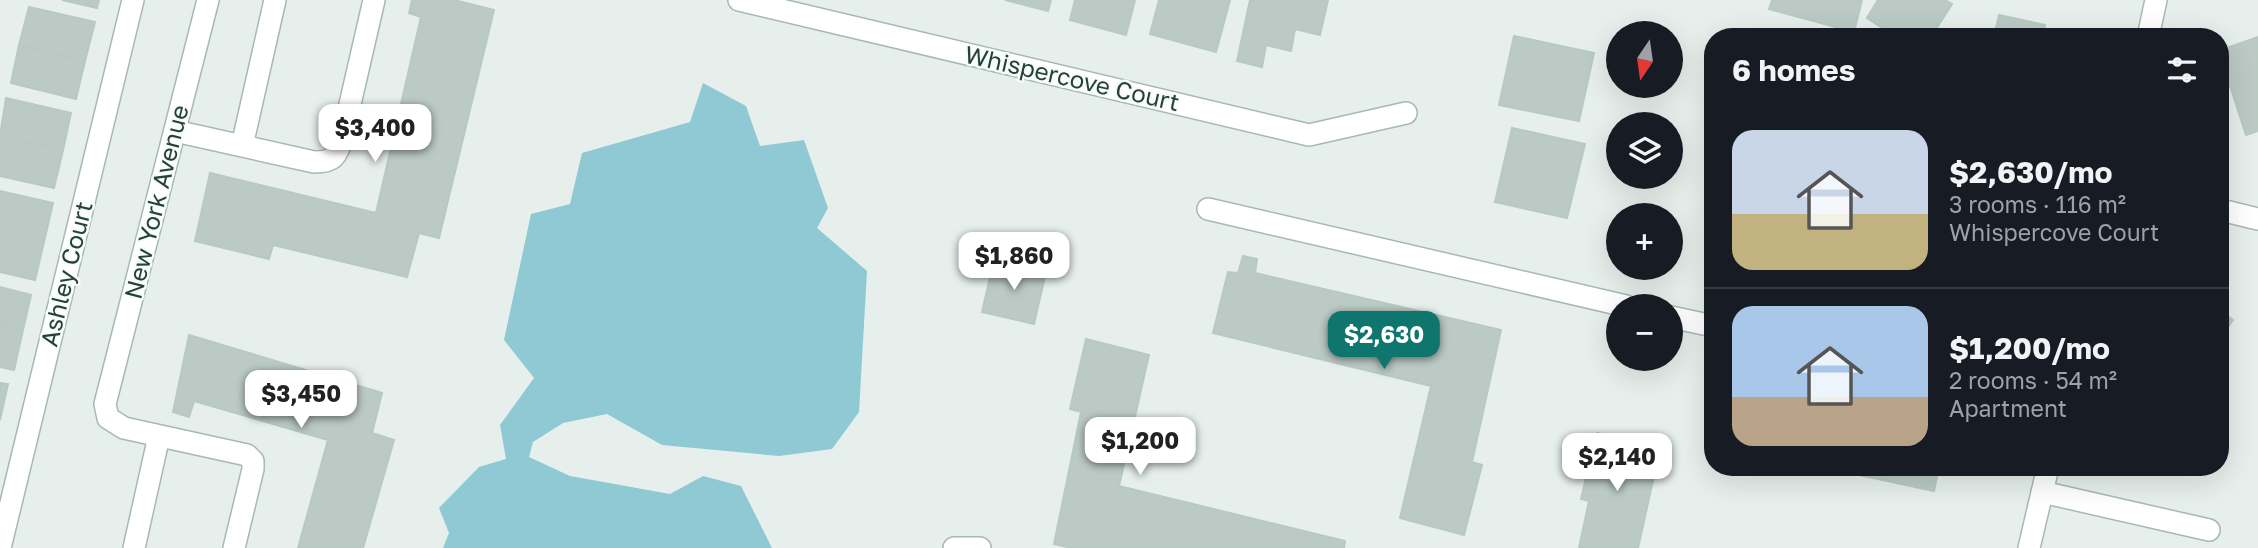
<!DOCTYPE html>
<meta charset="utf-8">
<style>
:root{--surface:#171b24;--page:#20242c;--text:#f1f3f6;--muted:#9ea1a6;--line:#363941;--accent:#0f766e}
body{margin:0;font-family:"Golos Text",sans-serif;background:var(--page);color:var(--text);height:100vh;display:flex;flex-direction:column;font-size:26px;white-space:nowrap}
*{box-sizing:border-box;margin:0}
p{font-size:23px;color:var(--muted)}
.icon{flex:none;width:38px;height:38px;fill:none;stroke:currentColor;stroke-width:2;stroke-linecap:round;stroke-linejoin:round}
.map{position:relative;flex:1;overflow:hidden}
.drawer{position:absolute;left:1704px;top:28px;width:525px;height:448px;display:flex;flex-direction:column;background:var(--surface);border-radius:28px;box-shadow:0 7px 28px #0002}
.drawer>*{flex:none}
.needle{width:46px;rotate:193deg}
.controls{position:absolute;left:1606px;top:21px;display:grid;gap:14px}
.controls a{display:grid;place-items:center;width:77px;height:77px;border-radius:50%;background:var(--surface);box-shadow:0 7px 28px #0002;font-size:35px}
.price{position:absolute;translate:-50% -60px;padding:0 16px;border-radius:14px;background:#fff;color:#222;font-size:23px;line-height:46px;filter:drop-shadow(0 2px 4px #0008)}
.price::after{content:'';position:absolute;left:50%;top:42px;width:21px;height:16px;margin-left:-10px;background:inherit;clip-path:polygon(0 0,100% 0,50% 100%)}
.price.on{background:var(--accent);color:#fff}
ul{padding:0;list-style:none}
li{display:flex;align-items:center;gap:21px;height:175px;padding:0 28px}
li+li{border-top:2px solid var(--line)}
li span{display:grid;place-items:center;flex:none;width:196px;height:140px;border-radius:21px;color:#555}
li>.icon{margin-inline-start:auto}
span .icon{width:84px;height:84px;fill:#fffc;stroke-width:1}
li b{font-size:30px}
h2{display:flex;justify-content:space-between;align-items:center;height:84px;padding:0 28px;font-size:30px}
.map>svg:first-child{display:block}
.water{fill:#8ec9d4}
.building{fill:#bbcac4;stroke:#b8c9c2;stroke-width:2}
.lines{fill:none;stroke-linecap:round;stroke-linejoin:round}
.minor-casing{stroke:#a8b8b2;stroke-width:24}
.minor{stroke:#fff;stroke-width:21}
.labels{text-anchor:middle;stroke-width:5;stroke-linejoin:round;paint-order:stroke}
.street-label{font-size:24px;fill:#24423a;stroke:#f7fbf9}
</style>
<div class="map">
<svg width="2258" height="548" viewBox="0 0 2258 548">
<rect width="100%" height="100%" fill="#e6efeb"/>
<path class="water" d="M 703,83 L 746,106 L 760,146 L 804,140 L 828,208 L 817,228 L 867,271 L 859,412 L 832,449 L 779,456 L 662,445 L 607,414 L 563,423 L 533,442 L 529,457 L 570,476 L 670,494 L 703,476 L 741,486 L 772,548 L 443,548 L 449,533 L 439,508 L 479,467 L 506,459 L 500,425 L 534,378 L 504,340 L 531,214 L 570,204 L 582,153 L 690,122 Z"/>
<path class="building" d="M 62,0 L 99,0 L 97,8 Z
M 412,0 L 454,0 L 494,10 L 439,238 L 419,233 L 407,277 L 273,245 L 269,259 L 195,241 L 210,173 L 376,213 L 421,17 L 409,13 Z
M 1005,0 L 1051,0 L 1048,11 Z
M 1075,0 L 1135,0 L 1126,35 L 1070,20 Z
M 1159,0 L 1230,0 L 1216,52 L 1150,34 Z
M 1250,0 L 1328,0 L 1320,35 L 1295,29 L 1291,51 L 1266,45 L 1262,67 L 1237,61 Z
M 1772,0 L 1862,0 L 1854,32 L 1769,9 Z
M 1878,0 L 1945,0 L 1952,4 L 1931,37 L 1896,37 L 1867,18 Z
M 29,7 L 95,22 L 85,61 L 19,45 Z
M 1999,15 L 2045,25 L 2042,37 L 1994,37 Z
M 1514,36 L 1594,53 L 1579,121 L 1499,105 Z
M 2258,37 L 2258,131 L 2246,135 L 2221,58 L 2221,50 Z
M 19,45 L 85,61 L 76,99 L 11,83 Z
M 6,98 L 71,113 L 63,150 L 0,136 Z
M 1512,128 L 1585,144 L 1567,218 L 1495,202 Z
M 0,136 L 63,150 L 54,188 L 0,176 Z
M 0,191 L 53,203 L 44,242 L 0,231 Z
M 0,231 L 44,242 L 35,280 L 0,272 Z
M 1243,256 L 1257,259 L 1255,273 L 1501,330 L 1472,462 L 1482,465 L 1464,535 L 1400,518 L 1431,386 L 1213,333 L 1228,272 L 1238,273 Z
M 994,260 L 1046,272 L 1034,324 L 982,312 Z
M 0,287 L 31,295 L 23,330 L 0,325 Z
M 2221,311 L 2233,320 L 2221,337 Z
M 0,325 L 23,330 L 14,370 L 0,367 Z
M 189,335 L 382,393 L 372,433 L 394,440 L 363,548 L 298,548 L 328,440 L 194,401 L 189,417 L 173,412 Z
M 1086,339 L 1149,355 L 1119,486 L 1345,541 L 1344,548 L 1071,548 L 1054,544 L 1081,412 L 1070,409 Z
M 0,383 L 8,384 L 0,420 Z
M 1713,414 L 1713,444 L 1707,442 Z
M 1597,433 L 1660,449 L 1638,548 L 1579,548 L 1589,501 L 1581,499 Z
M 1822,467 L 1939,467 L 1934,491 Z"/>
<g class="lines">
<g class="minor-casing">
<path id="minor" d="M 208,0 L 105,404 L 108,418 L 124,428 L 247,455 L 253,461 L 253,469 L 234,548
M 739,0 L 1309,135 L 1406,113
M 2148,37 L 2156,0
M 175,131 L 314,162 C 334,162 336,157 342,139 L 374,0
M 242,146 L 275,0
M 1208,209 L 1626,306
M 2221,210 L 2258,219
M 1671,317 L 1713,326
M 2042,492 L 2209,530
M 0,548 L 133,0
M 134,548 L 159,436
M 954,548 L 980,548
M 2029,548 L 2048,467"/>
</g>
<use href="#minor" class="minor"/>
</g>
<g class="labels">
<g class="street-label">
<text transform="translate(1072 79) rotate(13)" y="8">Whispercove Court</text>
<text transform="translate(157 202) rotate(-76)" y="8">New York Avenue</text>
<text transform="translate(67 274) rotate(-76)" y="8">Ashley Court</text>
</g>
</g>
</svg>
<div class="controls">
<a><svg class="needle" viewBox="-14 -14 28 28"><path d="M0-13l5 13h-10z" fill="#e53935"/><path d="M0 13l5-13h-10z" fill="#9ea1a6"/></svg></a>
<a><svg class="icon" aria-label="layers" viewBox="0 0 24 24"><path d="M12 4l9 5-9 5-9-5zM3 14l9 5 9-5"/></svg></a>
<a>+</a>
<a>−</a>
</div>
<b class="price" style="left:375px;top:164px">$3,400</b>
<b class="price" style="left:1014px;top:292px">$1,860</b>
<b class="price on" style="left:1384px;top:371px">$2,630</b>
<b class="price" style="left:301px;top:430px">$3,450</b>
<b class="price" style="left:1140px;top:477px">$1,200</b>
<b class="price" style="left:1617px;top:493px">$2,140</b>
<section class="drawer">
<h2>6 homes<svg class="icon" aria-label="filters" viewBox="0 0 24 24"><path d="M4 7h16M4 17h16"/><circle cx="9" cy="7" r="2"/><circle cx="15" cy="17" r="2"/></svg></h2>
<ul>
<li><span style="background:linear-gradient(#c9d6e8 60%,#c2b280 0)"><svg class="icon" aria-label="home" viewBox="0 0 24 24"><path d="M3 11l9-7 9 7M6 9v11h12V9"/></svg></span><div><b>$2,630/mo</b><p>3 rooms · 116 m²</p><p>Whispercove Court</p></div></li>
<li><span style="background:linear-gradient(#a9c7e8 65%,#b9a48a 0)"><svg class="icon" aria-label="home" viewBox="0 0 24 24"><path d="M3 11l9-7 9 7M6 9v11h12V9"/></svg></span><div><b>$1,200/mo</b><p>2 rooms · 54 m²</p><p>Apartment</p></div></li>
</ul>
</section>
</div>
